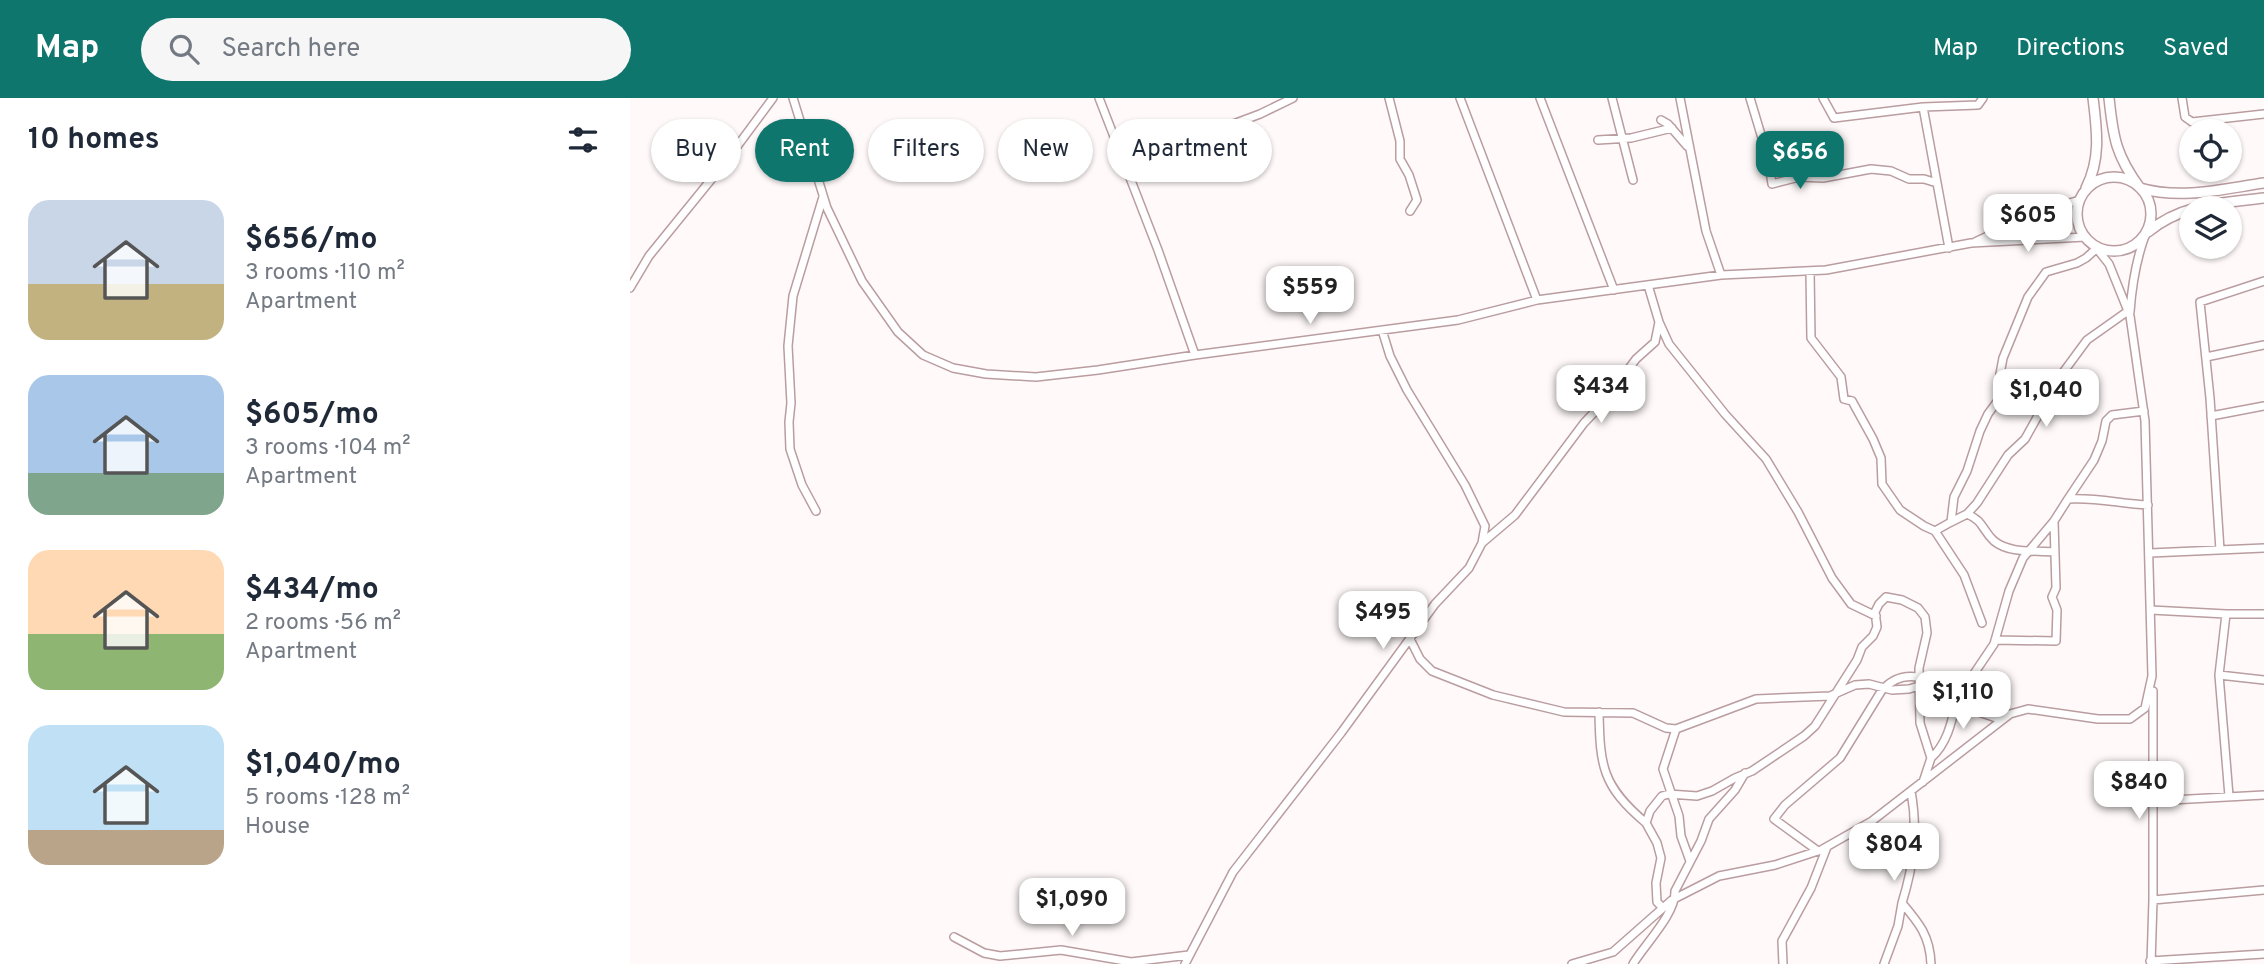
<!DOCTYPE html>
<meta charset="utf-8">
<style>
:root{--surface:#fff;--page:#f6f6f7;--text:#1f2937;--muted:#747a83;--accent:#0f766e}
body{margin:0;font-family:Overpass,sans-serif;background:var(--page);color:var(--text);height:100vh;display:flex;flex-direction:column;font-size:26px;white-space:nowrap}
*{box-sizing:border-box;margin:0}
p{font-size:23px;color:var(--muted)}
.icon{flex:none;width:38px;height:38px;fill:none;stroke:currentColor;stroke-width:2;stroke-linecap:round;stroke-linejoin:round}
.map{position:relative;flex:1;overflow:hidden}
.drawer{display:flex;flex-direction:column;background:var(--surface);width:630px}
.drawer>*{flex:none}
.banner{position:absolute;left:21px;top:21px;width:665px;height:63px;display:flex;gap:14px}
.buttons{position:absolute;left:1549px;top:21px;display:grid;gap:14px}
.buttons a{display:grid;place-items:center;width:63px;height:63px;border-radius:50%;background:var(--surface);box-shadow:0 2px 5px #0004;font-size:35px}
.price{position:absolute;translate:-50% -60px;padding:0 16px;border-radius:14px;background:#fff;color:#222;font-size:23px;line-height:46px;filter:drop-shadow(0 2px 4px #0008)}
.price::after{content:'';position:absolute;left:50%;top:42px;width:21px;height:16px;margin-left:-10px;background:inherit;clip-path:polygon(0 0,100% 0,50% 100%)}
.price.current{background:var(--accent);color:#fff}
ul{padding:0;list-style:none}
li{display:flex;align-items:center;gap:21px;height:175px;padding:0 28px}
li span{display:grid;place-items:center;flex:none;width:196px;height:140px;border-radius:21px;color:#555}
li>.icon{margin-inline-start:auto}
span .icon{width:84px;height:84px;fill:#fffc;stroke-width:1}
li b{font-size:30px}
h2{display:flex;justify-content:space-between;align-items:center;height:84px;padding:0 28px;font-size:30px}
.chip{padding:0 24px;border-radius:32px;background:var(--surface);box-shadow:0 2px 5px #0004;font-size:24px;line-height:63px}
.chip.current{background:var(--accent);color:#fff}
header{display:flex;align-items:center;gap:42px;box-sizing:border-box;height:98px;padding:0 35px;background:var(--accent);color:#fff}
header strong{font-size:33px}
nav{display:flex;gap:38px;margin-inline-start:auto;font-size:24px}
.search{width:490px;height:63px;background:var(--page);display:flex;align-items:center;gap:18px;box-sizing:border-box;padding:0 24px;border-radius:38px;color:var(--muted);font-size:26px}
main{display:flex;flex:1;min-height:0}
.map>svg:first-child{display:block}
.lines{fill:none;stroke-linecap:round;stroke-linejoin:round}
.minor-casing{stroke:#ba9da0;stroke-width:10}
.major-casing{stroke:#ba9da0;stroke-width:12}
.minor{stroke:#fff;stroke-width:7}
.major{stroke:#fff;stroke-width:9}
</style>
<header>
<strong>Map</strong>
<div class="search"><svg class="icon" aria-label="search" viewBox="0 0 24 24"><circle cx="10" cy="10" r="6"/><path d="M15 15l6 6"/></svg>Search here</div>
<nav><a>Map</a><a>Directions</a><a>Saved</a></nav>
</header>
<main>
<section class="drawer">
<h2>10 homes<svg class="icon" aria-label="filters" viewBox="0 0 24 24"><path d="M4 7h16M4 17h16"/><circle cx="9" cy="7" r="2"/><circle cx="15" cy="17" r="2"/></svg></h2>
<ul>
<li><span style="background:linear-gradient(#c9d6e8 60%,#c2b280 0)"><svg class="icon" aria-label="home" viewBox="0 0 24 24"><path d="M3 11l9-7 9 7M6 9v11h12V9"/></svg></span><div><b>$656/mo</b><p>3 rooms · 110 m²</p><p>Apartment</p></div></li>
<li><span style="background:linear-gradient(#a9c7e8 70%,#7fa58c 0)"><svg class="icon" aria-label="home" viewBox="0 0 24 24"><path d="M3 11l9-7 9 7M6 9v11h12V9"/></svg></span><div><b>$605/mo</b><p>3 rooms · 104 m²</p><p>Apartment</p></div></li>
<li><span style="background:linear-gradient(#ffd9b3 60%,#8fb573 0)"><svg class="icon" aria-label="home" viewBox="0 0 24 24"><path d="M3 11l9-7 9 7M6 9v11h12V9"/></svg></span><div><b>$434/mo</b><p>2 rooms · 56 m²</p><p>Apartment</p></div></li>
<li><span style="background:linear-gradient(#bfe0f5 75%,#b9a48a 0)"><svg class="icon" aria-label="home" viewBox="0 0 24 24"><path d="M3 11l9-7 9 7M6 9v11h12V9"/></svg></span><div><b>$1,040/mo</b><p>5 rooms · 128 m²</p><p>House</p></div></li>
</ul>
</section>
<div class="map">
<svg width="1634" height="866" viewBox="0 0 1634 866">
<rect width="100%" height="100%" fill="#fff9f9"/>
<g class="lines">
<g class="minor-casing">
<path id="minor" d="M 163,0 L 197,110 L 232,183 L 268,234 L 293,257 L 323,270 L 356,276 L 406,279 L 468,272 L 565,257 L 828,222 L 907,202 L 1091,177 L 1196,172 L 1341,145 L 1455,139
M 469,0 L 528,152 L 565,257
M 759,0 L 770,43 L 770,61 L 779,77 L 787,102 L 780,113
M 830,0 L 907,202
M 910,0 L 984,192
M 982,0 L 1003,82
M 1050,0 L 1076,133 L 1091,177
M 1120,0 L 1138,60 L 1142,86 L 1169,79 L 1193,80 L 1241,71 L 1261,73 L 1279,81 L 1294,81 L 1307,85
M 1193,0 L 1204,20 L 1293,9 L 1319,150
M 1552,0 L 1555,19 L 1562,24 L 1634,16
M 1293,9 L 1348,7 L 1353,0
M 1031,22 L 1038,26 L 1057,48
M 590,31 L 630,16 L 663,0
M 968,42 L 1001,40 L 1042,30
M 1345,144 L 1411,113 L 1450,102
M 1180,173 L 1181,240 L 1211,279 L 1214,301 L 1222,303 L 1243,341 L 1251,360 L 1252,386 L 1270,412 L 1294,428 L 1305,433 L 1334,477 L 1352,525
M 0,190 L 19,158 L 97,62 L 143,0
M 1500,214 C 1502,186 1506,161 1516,135
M 1029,224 L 1039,246 L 1095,316 L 1136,361 L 1168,414 L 1202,480 L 1221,506 L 1246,518
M 1576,259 L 1634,247
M 1581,318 L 1634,308
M 1438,401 L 1464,362 L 1472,343 L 1476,323 L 1482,317 L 1514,313
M 186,413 L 172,387 L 160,351 L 159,324 L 161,305 L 158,248 L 163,198 L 193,99
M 1337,416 C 1354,423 1352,432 1364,443 C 1380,456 1405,452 1424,454
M 1321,424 L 1337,416 L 1347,405 L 1378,357 L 1395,341 L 1429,280 L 1457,242 L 1498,213
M 1305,433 L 1321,424 L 1324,399 L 1337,373 L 1350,333 L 1358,316 L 1372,297 L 1370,276 L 1373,260 L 1398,199 L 1416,174 L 1447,165 L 1456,160 L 1467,150
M 852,445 L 885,417 L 954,325 L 975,303 L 1006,261 L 1025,244 L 1029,224 L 1018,187
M 1590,452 L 1580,300 L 1570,204 L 1634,183
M 1520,455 L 1634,450
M 1521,512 L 1596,516 L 1634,516
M 1596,516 L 1589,577 L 1599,698
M 780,541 L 790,561 L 802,573 L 863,597 L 934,614 L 1003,615 L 1036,630 L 1046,631
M 1365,542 L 1426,543 L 1427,512 L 1422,499 L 1426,490 L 1424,424
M 1589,577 L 1634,582
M 969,614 C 970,668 972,688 1016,725
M 1301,660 C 1318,645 1322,622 1327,601 L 1346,613 L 1372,622
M 1281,693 C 1288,733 1284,766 1272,805 C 1289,825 1300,838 1301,866
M 1523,703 L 1634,697
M 1188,753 L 1144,721 L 1155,707 L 1210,660 L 1252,592 C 1276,566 1304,582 1327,601 L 1364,546 L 1379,493 L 1393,460 L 1424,423 L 1438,401 C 1466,399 1491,406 1518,407
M 1060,763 L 1051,738 L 1049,718 L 1033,671 L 1046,631 L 1126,601 L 1200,598 L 1225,587 L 1239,586 L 1262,592 L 1279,591 L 1289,588
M 1523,802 L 1634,792
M 1033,810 L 1027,804 L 1026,785 L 1031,760 L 1027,745 L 1016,725 L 1020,713 L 1032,698 L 1039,696 L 1067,698 L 1082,693 L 1105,680 L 1122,673 L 1174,638 L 1185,628 L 1227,562 L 1232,549 L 1243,538 L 1247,529 L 1245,514 L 1249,506 L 1256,499 L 1272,502 L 1288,510 L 1295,519 L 1297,535 L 1289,570 L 1290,625 L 1301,660 L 1293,684
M 324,839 L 354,855 L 370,858 L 431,852 L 501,864 L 559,857
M 1520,863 L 1634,856
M 555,866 L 603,774 L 711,635 L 805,506 L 839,470 L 852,445 L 855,428 L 835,387 L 777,292 L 760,258 L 752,232
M 942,866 L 983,854 L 1042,802 L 1089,778 L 1145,767 L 1191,752 L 1242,723 L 1380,616 L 1398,611 L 1468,621 L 1500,621 L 1515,610 L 1522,578 L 1515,323 L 1500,218 L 1479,166 L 1464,147
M 1003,866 C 1014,847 1046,816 1045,793 L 1071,743 L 1079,721 L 1105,692 L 1115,675
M 1153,866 L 1152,843 L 1181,790 L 1197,749
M 1254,866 L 1268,828 L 1272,805
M 1521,866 L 1523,802 L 1523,593"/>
</g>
<g class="major-casing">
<path id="major" d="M 1479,0 C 1483,39 1486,58 1510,90 C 1551,102 1593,91 1634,85
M1447 116a37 37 0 1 1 74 0a37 37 0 1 1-74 0Z
M 1456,90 C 1471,61 1467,32 1463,0
M 1518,134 C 1551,106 1592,105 1634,100"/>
</g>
<use href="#minor" class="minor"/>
<use href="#major" class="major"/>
</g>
</svg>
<div class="buttons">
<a><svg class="icon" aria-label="locate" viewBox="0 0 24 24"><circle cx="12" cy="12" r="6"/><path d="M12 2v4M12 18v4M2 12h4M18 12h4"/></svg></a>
<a><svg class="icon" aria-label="layers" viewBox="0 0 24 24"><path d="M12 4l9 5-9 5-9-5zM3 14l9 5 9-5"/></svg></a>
</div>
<b class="price current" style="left:1170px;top:93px">$656</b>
<b class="price" style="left:1398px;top:156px">$605</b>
<b class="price" style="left:680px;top:228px">$559</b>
<b class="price" style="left:971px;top:327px">$434</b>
<b class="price" style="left:1416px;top:331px">$1,040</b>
<b class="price" style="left:753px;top:553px">$495</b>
<b class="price" style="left:1333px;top:633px">$1,110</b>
<b class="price" style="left:1509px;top:723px">$840</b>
<b class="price" style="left:1264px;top:785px">$804</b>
<b class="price" style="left:442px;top:840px">$1,090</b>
<div class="banner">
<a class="chip">Buy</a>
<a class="chip current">Rent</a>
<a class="chip">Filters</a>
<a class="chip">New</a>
<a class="chip">Apartment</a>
</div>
</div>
</main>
